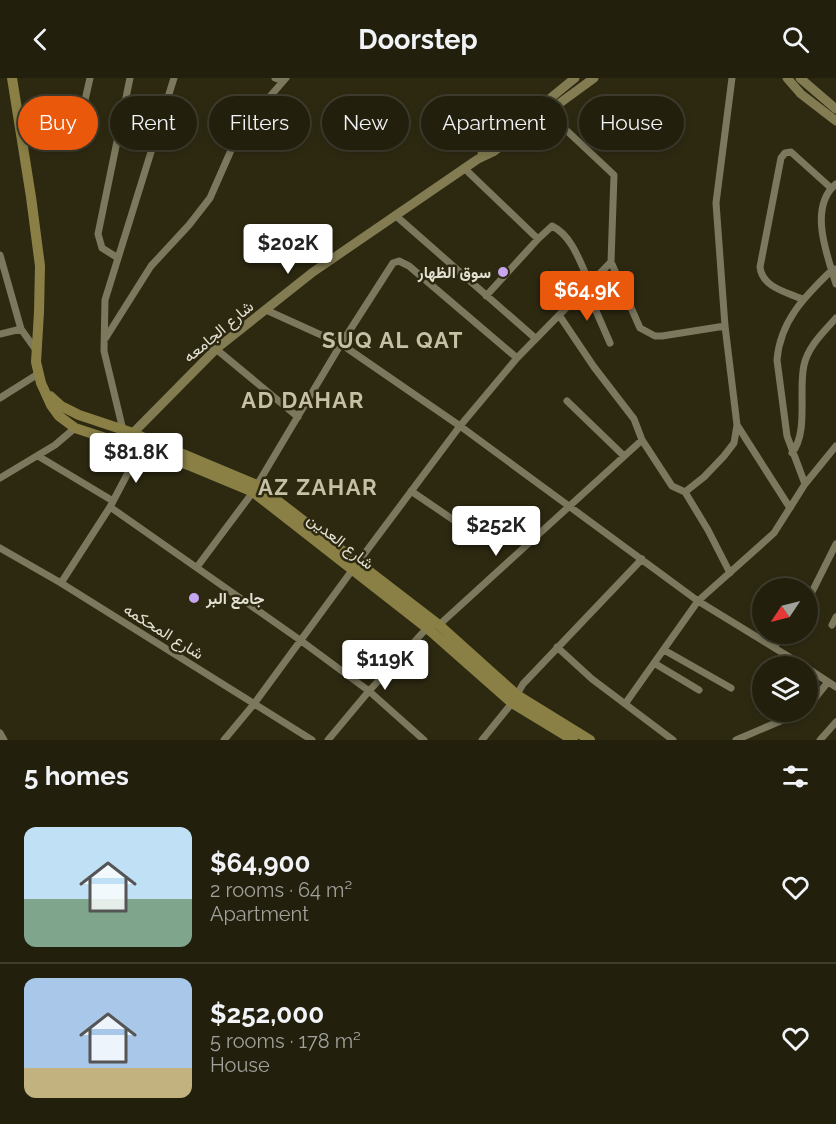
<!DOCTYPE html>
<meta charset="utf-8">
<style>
:root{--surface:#221f0d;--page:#2e2c1b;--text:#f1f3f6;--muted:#a2a29d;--line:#3f3d2e;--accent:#ea580c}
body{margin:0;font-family:Raleway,Vazirmatn,sans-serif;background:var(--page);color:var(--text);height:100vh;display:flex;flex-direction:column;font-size:22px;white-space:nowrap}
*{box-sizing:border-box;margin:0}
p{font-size:20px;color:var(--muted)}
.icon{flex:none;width:33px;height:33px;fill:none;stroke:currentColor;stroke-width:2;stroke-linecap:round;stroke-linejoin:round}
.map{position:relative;height:662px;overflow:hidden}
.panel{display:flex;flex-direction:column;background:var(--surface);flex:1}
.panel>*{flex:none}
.banner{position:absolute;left:18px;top:18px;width:801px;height:54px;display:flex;gap:12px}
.needle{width:39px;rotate:235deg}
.buttons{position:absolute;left:752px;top:500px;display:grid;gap:12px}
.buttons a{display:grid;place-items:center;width:66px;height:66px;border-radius:50%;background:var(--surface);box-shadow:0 3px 9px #0003,0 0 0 2px var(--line);font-size:30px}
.price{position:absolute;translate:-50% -51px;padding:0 14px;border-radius:6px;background:#fff;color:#222;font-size:20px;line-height:39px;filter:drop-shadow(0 2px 3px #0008)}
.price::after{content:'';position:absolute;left:50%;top:36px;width:18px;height:14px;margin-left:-9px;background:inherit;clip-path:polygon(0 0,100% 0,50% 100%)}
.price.on{background:var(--accent);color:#fff}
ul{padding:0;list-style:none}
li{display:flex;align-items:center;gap:18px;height:150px;padding:0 24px}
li+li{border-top:2px solid var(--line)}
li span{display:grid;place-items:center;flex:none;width:168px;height:120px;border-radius:12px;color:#555}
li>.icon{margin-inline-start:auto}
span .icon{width:72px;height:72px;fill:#fffc;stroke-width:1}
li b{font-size:26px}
h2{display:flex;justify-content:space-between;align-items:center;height:72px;padding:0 24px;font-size:26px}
.chip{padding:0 21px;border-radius:27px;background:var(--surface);box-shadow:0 3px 9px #0003,0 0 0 2px var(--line);font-size:21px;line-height:54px}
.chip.on{background:var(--accent);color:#fff}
header{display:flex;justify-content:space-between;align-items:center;height:78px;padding:0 24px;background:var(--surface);font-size:27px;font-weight:700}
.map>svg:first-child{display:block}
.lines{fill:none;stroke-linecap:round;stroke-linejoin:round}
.street{stroke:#7c785e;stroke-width:7}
.secondary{stroke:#837c52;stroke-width:9}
.primary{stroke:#8a8045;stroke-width:10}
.poi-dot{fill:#c6a6f0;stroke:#2d2911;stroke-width:2}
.labels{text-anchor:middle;stroke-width:5;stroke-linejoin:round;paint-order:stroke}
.poi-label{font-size:16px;font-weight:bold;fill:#e3e1d2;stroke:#2d2911;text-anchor:end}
.street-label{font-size:16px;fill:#e3e1d2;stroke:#2d2911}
.district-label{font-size:22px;font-weight:bold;letter-spacing:1.5px;fill:#c6c1a5;stroke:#2d2911}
</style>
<header><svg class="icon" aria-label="back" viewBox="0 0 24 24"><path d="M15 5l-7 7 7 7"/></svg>Doorstep<svg class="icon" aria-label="search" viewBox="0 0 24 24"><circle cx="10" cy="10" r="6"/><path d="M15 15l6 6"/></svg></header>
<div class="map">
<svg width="836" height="662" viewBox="0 0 836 662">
<rect width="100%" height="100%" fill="#2d2911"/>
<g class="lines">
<path class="street" d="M 275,0 L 283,3
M 548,35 L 614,97 L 611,184 L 640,250 L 655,258 L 662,258 L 725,248
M 81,40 L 90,0
M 464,90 L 538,161
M 836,106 C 808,129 827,177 836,206
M 395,137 L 535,260
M 0,177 L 21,251 L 36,272
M 118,180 L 102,170 L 98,156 L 130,0
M 583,213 L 593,226 L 610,265
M 486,218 L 538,161 L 552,148 C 573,158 581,187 590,206
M 802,221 C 786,214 762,209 760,189 L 781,80 L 785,75 L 791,74 L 831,110
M 266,232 L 341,266 L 460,348 L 698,523 L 804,588
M 559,237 L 594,289 L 634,341 L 642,362 L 672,408 L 685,414 L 708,452 L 730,495
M 0,256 L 21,251
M 105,261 L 151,188 L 189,147 L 210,120 L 232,70 L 247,45 L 286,0
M 216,271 L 298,339
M 0,320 L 38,296
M 567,323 L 624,378
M 737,347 L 790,430
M 123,352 L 104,273 L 105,222 L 174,0
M 792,375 C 809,353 798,313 804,287 C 808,268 824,254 836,240
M 38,378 L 113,423
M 0,400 L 55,367 L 75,350
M 805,406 L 787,358 L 777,282 C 780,243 805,218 832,192 L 836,191
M 257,407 L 341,266 L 393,185 L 399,183 L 409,188 L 517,280
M 411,413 L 483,462
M 685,414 L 704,399 L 724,378 L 734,365 L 737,347 L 725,248 L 716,125 L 732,0
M 110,429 L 300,562 L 369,613 L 424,662
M 0,470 L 61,505 L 312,662
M 359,483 L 460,348 L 517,280 L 611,184
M 197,489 L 253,414
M 61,505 L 110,429 L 140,372
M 807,524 L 836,466
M 439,547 L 642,362
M 832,547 L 836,539
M 557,569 L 592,601 L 673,662
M 774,569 L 784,555
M 664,572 L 731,610
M 654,585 L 699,612
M 807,590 L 836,609
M 625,626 L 698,523 L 774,455 L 805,406 L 836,368
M 807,630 L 828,604
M 0,655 L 4,662
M 224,662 L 254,626 L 353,491
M 328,662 L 369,613 L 427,550
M 482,662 L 512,625 L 523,606 L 642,481
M 736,662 L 804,633
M 820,662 L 836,644"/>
<path class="secondary" d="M 787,0 L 801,16 L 836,43
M 800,0 L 836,31
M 482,76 L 575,0
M 133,355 L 216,271 L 313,194 L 478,81 L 493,74 L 594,0"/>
<path class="primary" d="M 12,0 L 31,119 L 40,188 L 39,234 L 36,284 L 41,305 L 51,327 L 59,338 L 75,350 L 188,387 L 253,414 L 427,550 L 512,625 L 573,662
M 50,318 L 61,328 L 79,337 L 133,355 L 257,407 L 439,547 L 517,617 L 590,662"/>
</g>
<g class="poi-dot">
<circle cx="503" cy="194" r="6"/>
<circle cx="194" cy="520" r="6"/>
</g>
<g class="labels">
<g class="poi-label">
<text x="491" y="200">سوق الظهار</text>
<text x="206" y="526" text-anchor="start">جامع البر</text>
</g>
<g class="street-label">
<text transform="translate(218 253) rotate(-40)" y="6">شارع الجامعه</text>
<text transform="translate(341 463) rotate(38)" y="6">شارع العدين</text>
<text transform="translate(164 553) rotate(32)" y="6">شارع المحكمه</text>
</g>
<g class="district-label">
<text x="393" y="270">SUQ AL QAT</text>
<text x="303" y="330">AD DAHAR</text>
<text x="318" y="417">AZ ZAHAR</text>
</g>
</g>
</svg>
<div class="buttons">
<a><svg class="needle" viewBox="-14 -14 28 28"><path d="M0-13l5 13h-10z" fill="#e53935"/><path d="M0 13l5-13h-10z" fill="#a2a29d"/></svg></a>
<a><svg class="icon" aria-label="layers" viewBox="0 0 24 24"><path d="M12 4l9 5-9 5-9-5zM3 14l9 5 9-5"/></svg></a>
</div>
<b class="price" style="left:288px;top:197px">$202K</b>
<b class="price on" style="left:587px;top:244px">$64.9K</b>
<b class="price" style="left:136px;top:406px">$81.8K</b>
<b class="price" style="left:496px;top:479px">$252K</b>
<b class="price" style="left:385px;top:613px">$119K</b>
<div class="banner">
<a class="chip on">Buy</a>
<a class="chip">Rent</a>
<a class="chip">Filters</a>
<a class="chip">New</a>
<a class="chip">Apartment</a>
<a class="chip">House</a>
</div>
</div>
<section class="panel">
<h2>5 homes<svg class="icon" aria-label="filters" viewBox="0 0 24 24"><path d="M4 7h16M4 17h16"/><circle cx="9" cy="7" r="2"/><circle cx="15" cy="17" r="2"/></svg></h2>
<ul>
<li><span style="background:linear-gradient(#bfe0f5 60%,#7fa58c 0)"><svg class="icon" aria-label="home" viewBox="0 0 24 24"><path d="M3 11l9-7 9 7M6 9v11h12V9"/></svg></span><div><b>$64,900</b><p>2 rooms · 64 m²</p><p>Apartment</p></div><svg class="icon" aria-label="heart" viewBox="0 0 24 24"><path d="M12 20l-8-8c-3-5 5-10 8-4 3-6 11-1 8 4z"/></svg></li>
<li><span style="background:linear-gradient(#a9c7e8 75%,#c2b280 0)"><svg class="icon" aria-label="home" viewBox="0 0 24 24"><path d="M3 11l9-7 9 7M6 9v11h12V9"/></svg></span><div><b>$252,000</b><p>5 rooms · 178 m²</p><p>House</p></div><svg class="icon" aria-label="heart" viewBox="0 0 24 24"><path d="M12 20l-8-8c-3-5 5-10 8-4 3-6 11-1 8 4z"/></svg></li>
</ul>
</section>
